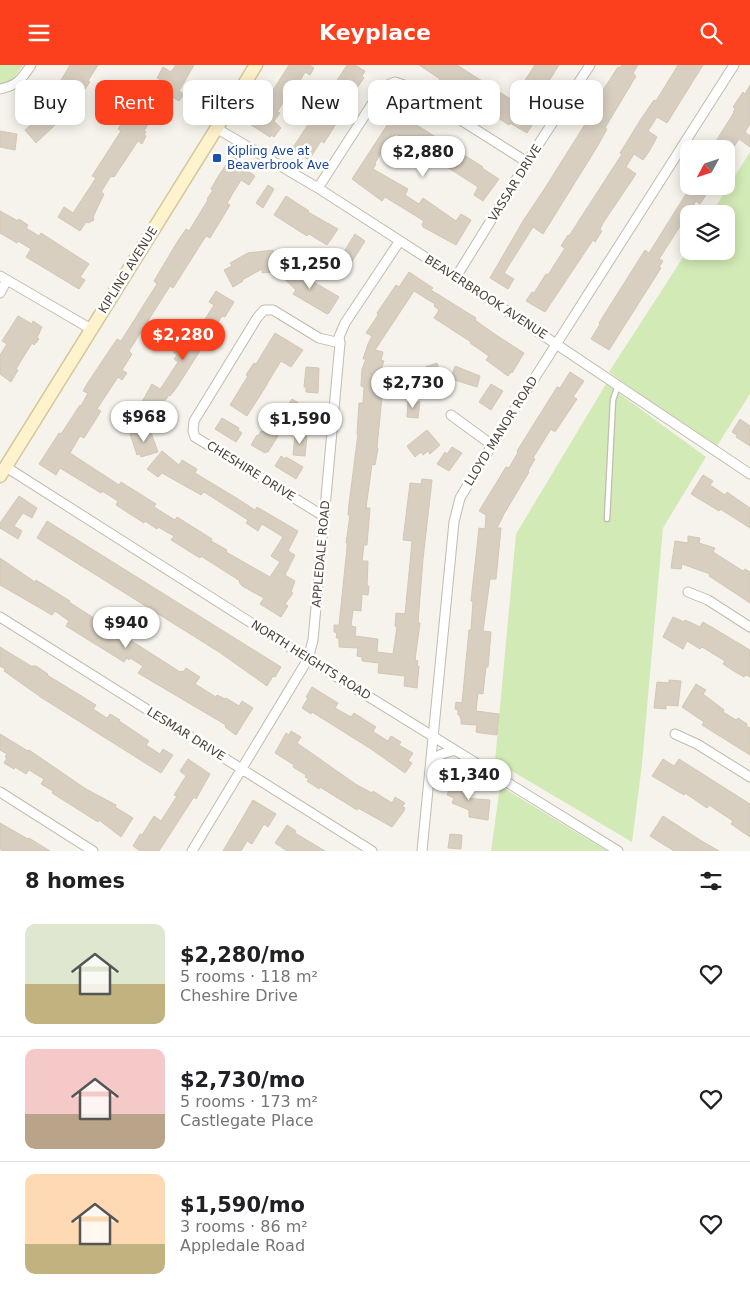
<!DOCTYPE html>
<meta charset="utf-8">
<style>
:root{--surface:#fff;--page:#f2f2f2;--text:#202124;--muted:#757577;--line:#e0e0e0;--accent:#fc3f1d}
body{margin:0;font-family:"DejaVu Sans",sans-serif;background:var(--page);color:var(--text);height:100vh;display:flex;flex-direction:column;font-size:19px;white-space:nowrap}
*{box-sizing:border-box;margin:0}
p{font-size:16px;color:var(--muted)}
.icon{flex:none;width:28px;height:28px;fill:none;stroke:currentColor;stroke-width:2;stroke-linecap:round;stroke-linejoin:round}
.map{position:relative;height:786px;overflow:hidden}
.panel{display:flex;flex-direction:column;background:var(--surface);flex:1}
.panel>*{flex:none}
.hud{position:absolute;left:15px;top:15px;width:720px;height:45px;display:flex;gap:10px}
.needle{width:32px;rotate:230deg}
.fabs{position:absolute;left:680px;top:75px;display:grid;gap:10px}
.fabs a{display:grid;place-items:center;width:55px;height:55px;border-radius:10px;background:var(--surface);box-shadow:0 2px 12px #0003;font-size:25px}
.price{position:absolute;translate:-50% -42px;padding:0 11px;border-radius:18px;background:#fff;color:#222;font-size:16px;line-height:32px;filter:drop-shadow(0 1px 2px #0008)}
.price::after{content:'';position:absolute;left:50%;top:30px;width:15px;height:11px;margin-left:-8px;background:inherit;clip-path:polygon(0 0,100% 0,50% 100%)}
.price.on{background:var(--accent);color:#fff}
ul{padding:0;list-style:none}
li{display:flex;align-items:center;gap:15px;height:125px;padding:0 25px}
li+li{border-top:1px solid var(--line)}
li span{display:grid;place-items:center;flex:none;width:140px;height:100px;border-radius:10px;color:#555}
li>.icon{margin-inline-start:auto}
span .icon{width:60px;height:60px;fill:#fffc;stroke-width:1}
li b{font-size:21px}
h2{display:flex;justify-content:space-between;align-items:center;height:60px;padding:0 25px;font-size:21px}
.tag{padding:0 18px;border-radius:10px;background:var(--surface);box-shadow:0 2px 12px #0003;font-size:18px;line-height:45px}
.tag.on{background:var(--accent);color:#fff}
header{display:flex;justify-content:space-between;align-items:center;height:65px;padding:0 25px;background:var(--accent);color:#fff;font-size:22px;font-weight:700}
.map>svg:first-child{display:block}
.green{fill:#d2eab5}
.building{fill:#d8cfc1;stroke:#d3c7b4}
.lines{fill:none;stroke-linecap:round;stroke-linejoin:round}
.service-casing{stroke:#c2bbae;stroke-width:7}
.minor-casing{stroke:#c2bbae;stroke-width:11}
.secondary-casing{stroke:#d6c79b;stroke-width:15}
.service{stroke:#fff;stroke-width:4.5}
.minor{stroke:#fff;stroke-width:9}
.secondary{stroke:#fff3cd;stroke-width:12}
.transit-dot{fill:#1a4fb4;stroke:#fff;stroke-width:2}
.labels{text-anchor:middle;stroke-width:5;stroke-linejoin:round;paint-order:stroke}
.transit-label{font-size:12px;fill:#164399;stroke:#fff;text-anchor:start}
.street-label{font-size:12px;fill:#4b4439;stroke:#fff}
</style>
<header><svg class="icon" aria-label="menu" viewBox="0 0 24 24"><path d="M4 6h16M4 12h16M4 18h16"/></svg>Keyplace<svg class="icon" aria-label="search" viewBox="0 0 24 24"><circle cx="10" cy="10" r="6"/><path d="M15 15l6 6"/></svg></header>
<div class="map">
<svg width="750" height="786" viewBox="0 0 750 786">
<rect width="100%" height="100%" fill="#f6f3ec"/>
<path class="green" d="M 0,0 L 23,0 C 17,9 12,18 0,19 Z
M 750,87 L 750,329 L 715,384 L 609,307 L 689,183 L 689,186 L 726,186 L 726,149 L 711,149 Z
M 606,319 L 706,392 L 663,463 L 642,699 L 632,777 L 495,696 L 516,469 Z
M 500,721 L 607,786 L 491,786 Z"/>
<path class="building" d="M 70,0 L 98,0 L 88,16 L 90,17 L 71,44 L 51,32 Z
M 176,0 L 194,0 L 179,26 L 184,29 L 179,36 L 160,24 L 165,17 L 157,13 L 163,2 L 171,7 Z
M 289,0 L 310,0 L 314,3 L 310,10 L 305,7 L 296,23 L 293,22 L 277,47 L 280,48 L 274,56 L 281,63 L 274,72 L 271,70 L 270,72 L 251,60 Z
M 347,0 L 355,0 L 365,6 L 362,11 L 364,13 L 351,31 L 353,32 L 324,78 L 321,76 L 309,95 L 292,84 Z
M 419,0 L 457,0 L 512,35 L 535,0 L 559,0 L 530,46 L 538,51 L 527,68 L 510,58 L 509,60 L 439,16 L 440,14 Z
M 622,0 L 638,0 L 633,8 L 636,11 L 605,63 L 607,64 L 597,82 L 543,169 L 533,162 L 506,205 L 504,208 L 514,214 L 508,224 L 490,213 L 523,156 L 545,123 L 594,45 L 592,44 L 603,25 L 618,2 L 620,3 Z
M 678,0 L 703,0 L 667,58 L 657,52 L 648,66 L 657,72 L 650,85 L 643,95 L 634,89 L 626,102 L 636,109 L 603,158 L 600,164 L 602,166 L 595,177 L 593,175 L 545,247 L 526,236 L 532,227 L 534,228 L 546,209 L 548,210 L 565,183 L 561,181 L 568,170 L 569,171 L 622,89 L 620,88 L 641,54 L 654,35 L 656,36 Z
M 750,20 L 750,59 L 745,67 L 750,71 L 750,82 L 739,74 L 726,94 L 726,84 L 711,84 L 733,49 L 735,43 L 733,42 L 743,27 L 745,29 Z
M 149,25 L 162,34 L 157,41 L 160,43 L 159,44 L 164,47 L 158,56 L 152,52 L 144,66 L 146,67 L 144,70 L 146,71 L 142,79 L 138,76 L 114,112 L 111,111 L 101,127 L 104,129 L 93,152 L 94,155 L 88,158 L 86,157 L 80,166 L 58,152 L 64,142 L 73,148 L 96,113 L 92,111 L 121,66 L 118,64 L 125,53 L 133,57 L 141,45 L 138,43 Z
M 45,41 L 57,58 L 36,78 L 25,65 L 40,52 L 37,48 Z
M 395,48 L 411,58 L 412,57 L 483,102 L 482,103 L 499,114 L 483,136 L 474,130 L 478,122 L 444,100 L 448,94 L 434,85 L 430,91 L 396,69 L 387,82 L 385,81 L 375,98 L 376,99 L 373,104 L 408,124 L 405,130 L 419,139 L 423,133 L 456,156 L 461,149 L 471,155 L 456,180 L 423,162 L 422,159 L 424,156 L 385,132 L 382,136 L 352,114 Z
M 0,66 L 17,69 L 15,85 L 0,82 Z
M 232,91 L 250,102 L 248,106 L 255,111 L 249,120 L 241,115 L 227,138 L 230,140 L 210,173 L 206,171 L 173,223 L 170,221 L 129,286 L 132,289 L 122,305 L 127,308 L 122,315 L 118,312 L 97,344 L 101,346 L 91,362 L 84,373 L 80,371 L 70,388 L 119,420 L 121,417 L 156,439 L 154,442 L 175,455 L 177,452 L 212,474 L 211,476 L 227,485 L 226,487 L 270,512 L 280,497 L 271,491 L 283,472 L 262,459 L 258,466 L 246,458 L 248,455 L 204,427 L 201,430 L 162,408 L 158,412 L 147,404 L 162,386 L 179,400 L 182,395 L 197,404 L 195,408 L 238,434 L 255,445 L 257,442 L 298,466 L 288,486 L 295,490 L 285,510 L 295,516 L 291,527 L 293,528 L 285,539 L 288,541 L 281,552 L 260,539 L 264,533 L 242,521 L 239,517 L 240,516 L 201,491 L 200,493 L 171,475 L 174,471 L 158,462 L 157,464 L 145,456 L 144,458 L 116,440 L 118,436 L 102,426 L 101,428 L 60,403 L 56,410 L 39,399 L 59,368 L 61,369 L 80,340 L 81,341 L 88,328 L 83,326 L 87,319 L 117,274 L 121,276 L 157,219 L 154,216 L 176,179 L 186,164 L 189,166 L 208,135 L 207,134 L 213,125 L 211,124 L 219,110 Z
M 268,120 L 274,124 L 263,143 L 256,138 Z
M 691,121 L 703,121 L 709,125 L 700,139 L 696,136 L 670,177 L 659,194 L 663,196 L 659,202 L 661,203 L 609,285 L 591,274 L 600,259 L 599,258 L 645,185 L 649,188 Z
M 286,131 L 309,146 L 308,147 L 338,164 L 327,180 L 309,169 L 307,171 L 274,150 Z
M 0,146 L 18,156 L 19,154 L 28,160 L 26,163 L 39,171 L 41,168 L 89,199 L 80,212 L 85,215 L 79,224 L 26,192 L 31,184 L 18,176 L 17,178 L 0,168 Z
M 355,169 L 365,176 L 341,214 L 338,214 L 330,209 Z
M 273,185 L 275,207 L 262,208 L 262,204 L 242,215 L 243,216 L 233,222 L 224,205 L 232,201 L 230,198 L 248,188 Z
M 288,199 L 300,206 L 299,208 L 339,232 L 329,248 L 327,249 L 293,229 L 296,225 L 280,210 Z
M 409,207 L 433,223 L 431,225 L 476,253 L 475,255 L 493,268 L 524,288 L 512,308 L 511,307 L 508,311 L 486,295 L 489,291 L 470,278 L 471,277 L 434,253 L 439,245 L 434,241 L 435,239 L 414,226 L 375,285 L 383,287 L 381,295 L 384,296 L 379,311 L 384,312 L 377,382 L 378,383 L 375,400 L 372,399 L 366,443 L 370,443 L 367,480 L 364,480 L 362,496 L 368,496 L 367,521 L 369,521 L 368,530 L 362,529 L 361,546 L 353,545 L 351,561 L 356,562 L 355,571 L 378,574 L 377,587 L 393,589 L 397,562 L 395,561 L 396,548 L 405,549 L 410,498 L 412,476 L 403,475 L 410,418 L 421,419 L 422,414 L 432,415 L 423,494 L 418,558 L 420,558 L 415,595 L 418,596 L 417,601 L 419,601 L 417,623 L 404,621 L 405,611 L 378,608 L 379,598 L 362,596 L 362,592 L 357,591 L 358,583 L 339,582 L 339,573 L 336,573 L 337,568 L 334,567 L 334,560 L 339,560 L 347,483 L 347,478 L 346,478 L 350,450 L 348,450 L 349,439 L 358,369 L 357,369 L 359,338 L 363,338 L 364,322 L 361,321 L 362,304 L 366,294 L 363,294 L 368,279 L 372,271 L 366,268 L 378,250 L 377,248 L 396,220 L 399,222 Z
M 216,226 L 234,237 L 225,252 L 222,251 L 177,322 L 170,331 L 169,330 L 162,340 L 152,360 L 134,351 L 152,319 L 160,324 L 163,320 L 178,297 L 174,294 L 177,290 L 173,287 L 178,279 L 186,284 L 214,240 L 209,237 Z
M 18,251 L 32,259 L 33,256 L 42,262 L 37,273 L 39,274 L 34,280 L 32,278 L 16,304 L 18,305 L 11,317 L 0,309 L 0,290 L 7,279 L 2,276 Z
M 275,268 L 303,285 L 291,302 L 281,296 L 268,317 L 267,317 L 268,318 L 247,351 L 230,340 L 248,311 L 246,310 L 254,298 L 256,299 Z
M 437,298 L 444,320 L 431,323 L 425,302 Z
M 455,301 L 480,311 L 477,322 L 451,314 Z
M 306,302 L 319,303 L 318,328 L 306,327 L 306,322 L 304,322 Z
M 570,307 L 584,316 L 573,332 L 577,334 L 555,367 L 551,364 L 533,393 L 535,394 L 528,406 L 529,407 L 504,449 L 497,463 L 501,463 L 496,514 L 490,514 L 483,566 L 491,567 L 488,602 L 486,602 L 483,629 L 478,628 L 476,646 L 499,649 L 497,670 L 481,668 L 476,667 L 477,660 L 461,659 L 461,653 L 460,653 L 460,650 L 458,650 L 458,645 L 455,644 L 456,637 L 462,638 L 469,565 L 471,565 L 473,536 L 471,536 L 479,463 L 485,464 L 486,450 L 479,446 L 506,402 L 509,403 L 518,387 L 517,386 L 557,322 L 560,323 Z
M 491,319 L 503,326 L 491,345 L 479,337 Z
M 292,334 L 310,345 L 300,360 L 291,354 L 293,350 L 285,345 Z
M 408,336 L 420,337 L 418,353 L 407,352 Z
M 222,353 L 239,363 L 238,365 L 242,368 L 236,377 L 215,364 Z
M 740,354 L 750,361 L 750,381 L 736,372 L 737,370 L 732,367 Z
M 149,362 L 158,387 L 141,392 L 140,389 L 137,390 L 130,369 Z
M 266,364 L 278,371 L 268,387 L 266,387 L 265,388 L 251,380 L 257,370 L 258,371 L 261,366 L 264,367 Z
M 427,365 L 440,380 L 430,389 L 428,386 L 423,390 L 421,387 L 415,392 L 407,381 Z
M 295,369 L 307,371 L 305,391 L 293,390 Z
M 452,382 L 462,388 L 449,406 L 437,399 L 445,387 L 447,389 Z
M 281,391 L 285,394 L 286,392 L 303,402 L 296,414 L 275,401 Z
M 703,410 L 713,416 L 710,420 L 725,430 L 727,427 L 750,443 L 750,463 L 720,444 L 719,446 L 691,429 Z
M 19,431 L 37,443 L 32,453 L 23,448 L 14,461 L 22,466 L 18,474 L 0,463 L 0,458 Z
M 47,456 L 281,602 L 275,612 L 273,611 L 267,621 L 219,587 L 37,473 Z
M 688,471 L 700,473 L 699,478 L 715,483 L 713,487 L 743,506 L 745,504 L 750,507 L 750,538 L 709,511 L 710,509 L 682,499 L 681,504 L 671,503 L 675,476 L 688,478 Z
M 0,493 L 35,517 L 36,515 L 70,536 L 69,537 L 108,562 L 110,558 L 126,568 L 124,571 L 180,607 L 181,606 L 183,607 L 186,603 L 200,612 L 195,619 L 216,632 L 217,630 L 225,634 L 226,633 L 239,641 L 242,636 L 253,643 L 236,670 L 225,662 L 226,660 L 138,608 L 143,601 L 130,593 L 129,595 L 127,593 L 124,597 L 66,561 L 69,556 L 55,546 L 52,550 L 0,520 Z
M 673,552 L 684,557 L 685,555 L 700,562 L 703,557 L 750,585 L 750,612 L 746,610 L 744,612 L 732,605 L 723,599 L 725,596 L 702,582 L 700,584 L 687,576 L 683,584 L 663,572 Z
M 0,582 L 31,601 L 36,601 L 48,609 L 47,610 L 96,640 L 93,644 L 107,653 L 110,649 L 120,655 L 119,656 L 149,676 L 146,680 L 160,689 L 163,684 L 173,690 L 161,708 L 42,633 L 4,606 L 5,604 L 0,601 Z
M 669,615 L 681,616 L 678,641 L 666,640 L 666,644 L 654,643 L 657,617 L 669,618 Z
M 696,619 L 706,625 L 703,629 L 724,645 L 723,647 L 736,655 L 738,653 L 747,659 L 746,661 L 750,663 L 750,690 L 702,660 L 704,657 L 682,642 Z
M 312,622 L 338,638 L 335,643 L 351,652 L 354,648 L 376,662 L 373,666 L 375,668 L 388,676 L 391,671 L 401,677 L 399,680 L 413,688 L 408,696 L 412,698 L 405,708 L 371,684 L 312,647 L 311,649 L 302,643 L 308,633 L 306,632 Z
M 291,666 L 301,672 L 297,678 L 357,720 L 372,728 L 373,726 L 392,738 L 395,732 L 405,738 L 402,742 L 405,743 L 404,746 L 392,762 L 358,743 L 357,745 L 320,722 L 319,724 L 307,716 L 309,714 L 305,712 L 306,710 L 293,702 L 294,700 L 275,688 L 286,668 L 289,670 Z
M 0,669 L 28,686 L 29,685 L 86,724 L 116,740 L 115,742 L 133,753 L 121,772 L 99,755 L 98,757 L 52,728 L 53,726 L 41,719 L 44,714 L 29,705 L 26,709 L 15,702 L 14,704 L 4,698 L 7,693 L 5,692 L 7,689 L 0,685 Z
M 188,694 L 210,709 L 196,734 L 194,732 L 159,786 L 140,786 L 133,781 L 140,769 L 142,770 L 154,751 L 161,756 L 177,731 L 174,730 L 186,711 L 180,706 Z
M 663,694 L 674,701 L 679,694 L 750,739 L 750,772 L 731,759 L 733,756 L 709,740 L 707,743 L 685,728 L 684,730 L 652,711 Z
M 455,715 L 469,720 L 464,733 L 490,735 L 488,755 L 469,752 L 469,745 L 452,738 L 454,733 L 447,730 L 451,720 L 453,721 Z
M 253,735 L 276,749 L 268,762 L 264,759 L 252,779 L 247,776 L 241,786 L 223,786 Z
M 663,751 L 700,775 L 719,786 L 674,786 L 650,771 Z
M 0,758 L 28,774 L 29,773 L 50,786 L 3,786 L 0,784 Z
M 287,760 L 296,766 L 295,768 L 325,786 L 287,786 L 275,778 Z
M 450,769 L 462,770 L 461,784 L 448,783 Z"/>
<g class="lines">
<g class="service-casing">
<path id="service" d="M 607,454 L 613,335 L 618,320"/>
</g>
<g class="minor-casing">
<path id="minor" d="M 0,24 C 18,20 21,15 31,0
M 216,63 L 318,123 L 456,212 L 750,409
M 318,123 L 383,22 L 395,17 L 407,21 L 527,97
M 0,211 L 91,264
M 456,212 L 527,97 L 590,0
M 0,228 L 7,215
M 451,350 L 492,380
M 6,402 L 308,594 L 618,786
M 325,452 L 195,372 L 193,366 L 194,356 L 257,253 L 264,245 L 273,245 L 319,273 L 340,278
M 688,527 L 708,535 L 750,562
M 0,552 L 372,786
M 675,669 L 697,679 L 750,712
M 431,695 L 442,689 L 455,685
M 0,727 L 93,786
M 192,786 L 308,594 L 313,575 L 340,278 L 339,272 L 345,258 L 399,177
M 422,786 L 454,457 L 460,433 L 492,380 L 734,0"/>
</g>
<g class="secondary-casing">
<path id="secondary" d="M 0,411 L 256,0"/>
</g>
<use href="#service" class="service"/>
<use href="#minor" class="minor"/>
<use href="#secondary" class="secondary"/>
</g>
<rect class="transit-dot" x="212" y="88" width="10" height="10" rx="2.5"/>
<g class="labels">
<g class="transit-label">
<text x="227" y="90">Kipling Ave at<tspan x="227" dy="14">Beaverbrook Ave</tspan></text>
</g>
<g class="street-label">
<text transform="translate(515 118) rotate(-58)" y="4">VASSAR DRIVE</text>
<text transform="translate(128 205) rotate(-58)" y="4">KIPLING AVENUE</text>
<text transform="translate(486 232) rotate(33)" y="4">BEAVERBROOK AVENUE</text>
<text transform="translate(501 366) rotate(-58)" y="4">LLOYD MANOR ROAD</text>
<text transform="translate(251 406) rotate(32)" y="4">CHESHIRE DRIVE</text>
<text transform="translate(321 489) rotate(-85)" y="4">APPLEDALE ROAD</text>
<text transform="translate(311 595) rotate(32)" y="4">NORTH HEIGHTS ROAD</text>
<text transform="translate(186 669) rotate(32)" y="4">LESMAR DRIVE</text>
</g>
</g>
</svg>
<div class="fabs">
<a><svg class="needle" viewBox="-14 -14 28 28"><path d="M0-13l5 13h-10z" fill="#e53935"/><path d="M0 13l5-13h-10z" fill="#757577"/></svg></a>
<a><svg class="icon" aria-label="layers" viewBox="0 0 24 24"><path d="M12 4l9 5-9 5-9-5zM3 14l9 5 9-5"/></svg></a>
</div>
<b class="price" style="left:423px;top:113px">$2,880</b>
<b class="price" style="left:310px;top:225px">$1,250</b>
<b class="price on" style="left:183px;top:296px">$2,280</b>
<b class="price" style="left:413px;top:344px">$2,730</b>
<b class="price" style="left:144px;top:378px">$968</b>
<b class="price" style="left:300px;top:380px">$1,590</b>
<b class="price" style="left:126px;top:584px">$940</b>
<b class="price" style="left:469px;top:736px">$1,340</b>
<div class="hud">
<a class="tag">Buy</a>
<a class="tag on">Rent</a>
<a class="tag">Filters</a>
<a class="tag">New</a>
<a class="tag">Apartment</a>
<a class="tag">House</a>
</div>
</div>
<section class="panel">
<h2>8 homes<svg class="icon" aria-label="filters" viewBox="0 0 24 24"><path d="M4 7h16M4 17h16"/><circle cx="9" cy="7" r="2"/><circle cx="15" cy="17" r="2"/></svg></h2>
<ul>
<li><span style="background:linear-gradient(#dfe7d0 60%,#c2b280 0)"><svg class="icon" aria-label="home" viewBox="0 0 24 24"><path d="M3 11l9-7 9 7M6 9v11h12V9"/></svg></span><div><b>$2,280/mo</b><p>5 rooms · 118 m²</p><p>Cheshire Drive</p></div><svg class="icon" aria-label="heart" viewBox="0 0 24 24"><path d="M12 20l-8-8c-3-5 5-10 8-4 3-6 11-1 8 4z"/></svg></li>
<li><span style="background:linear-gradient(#f6c9c9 65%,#b9a48a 0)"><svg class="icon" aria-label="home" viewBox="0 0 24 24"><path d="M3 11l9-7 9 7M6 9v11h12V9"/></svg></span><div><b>$2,730/mo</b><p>5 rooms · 173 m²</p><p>Castlegate Place</p></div><svg class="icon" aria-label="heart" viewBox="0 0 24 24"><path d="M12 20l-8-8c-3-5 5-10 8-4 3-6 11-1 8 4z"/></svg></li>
<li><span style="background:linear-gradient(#ffd9b3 70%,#c2b280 0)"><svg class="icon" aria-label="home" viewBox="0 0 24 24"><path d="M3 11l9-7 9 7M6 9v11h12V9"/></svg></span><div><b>$1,590/mo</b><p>3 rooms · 86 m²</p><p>Appledale Road</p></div><svg class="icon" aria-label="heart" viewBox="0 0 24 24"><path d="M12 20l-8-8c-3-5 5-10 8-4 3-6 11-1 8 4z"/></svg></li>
</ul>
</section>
